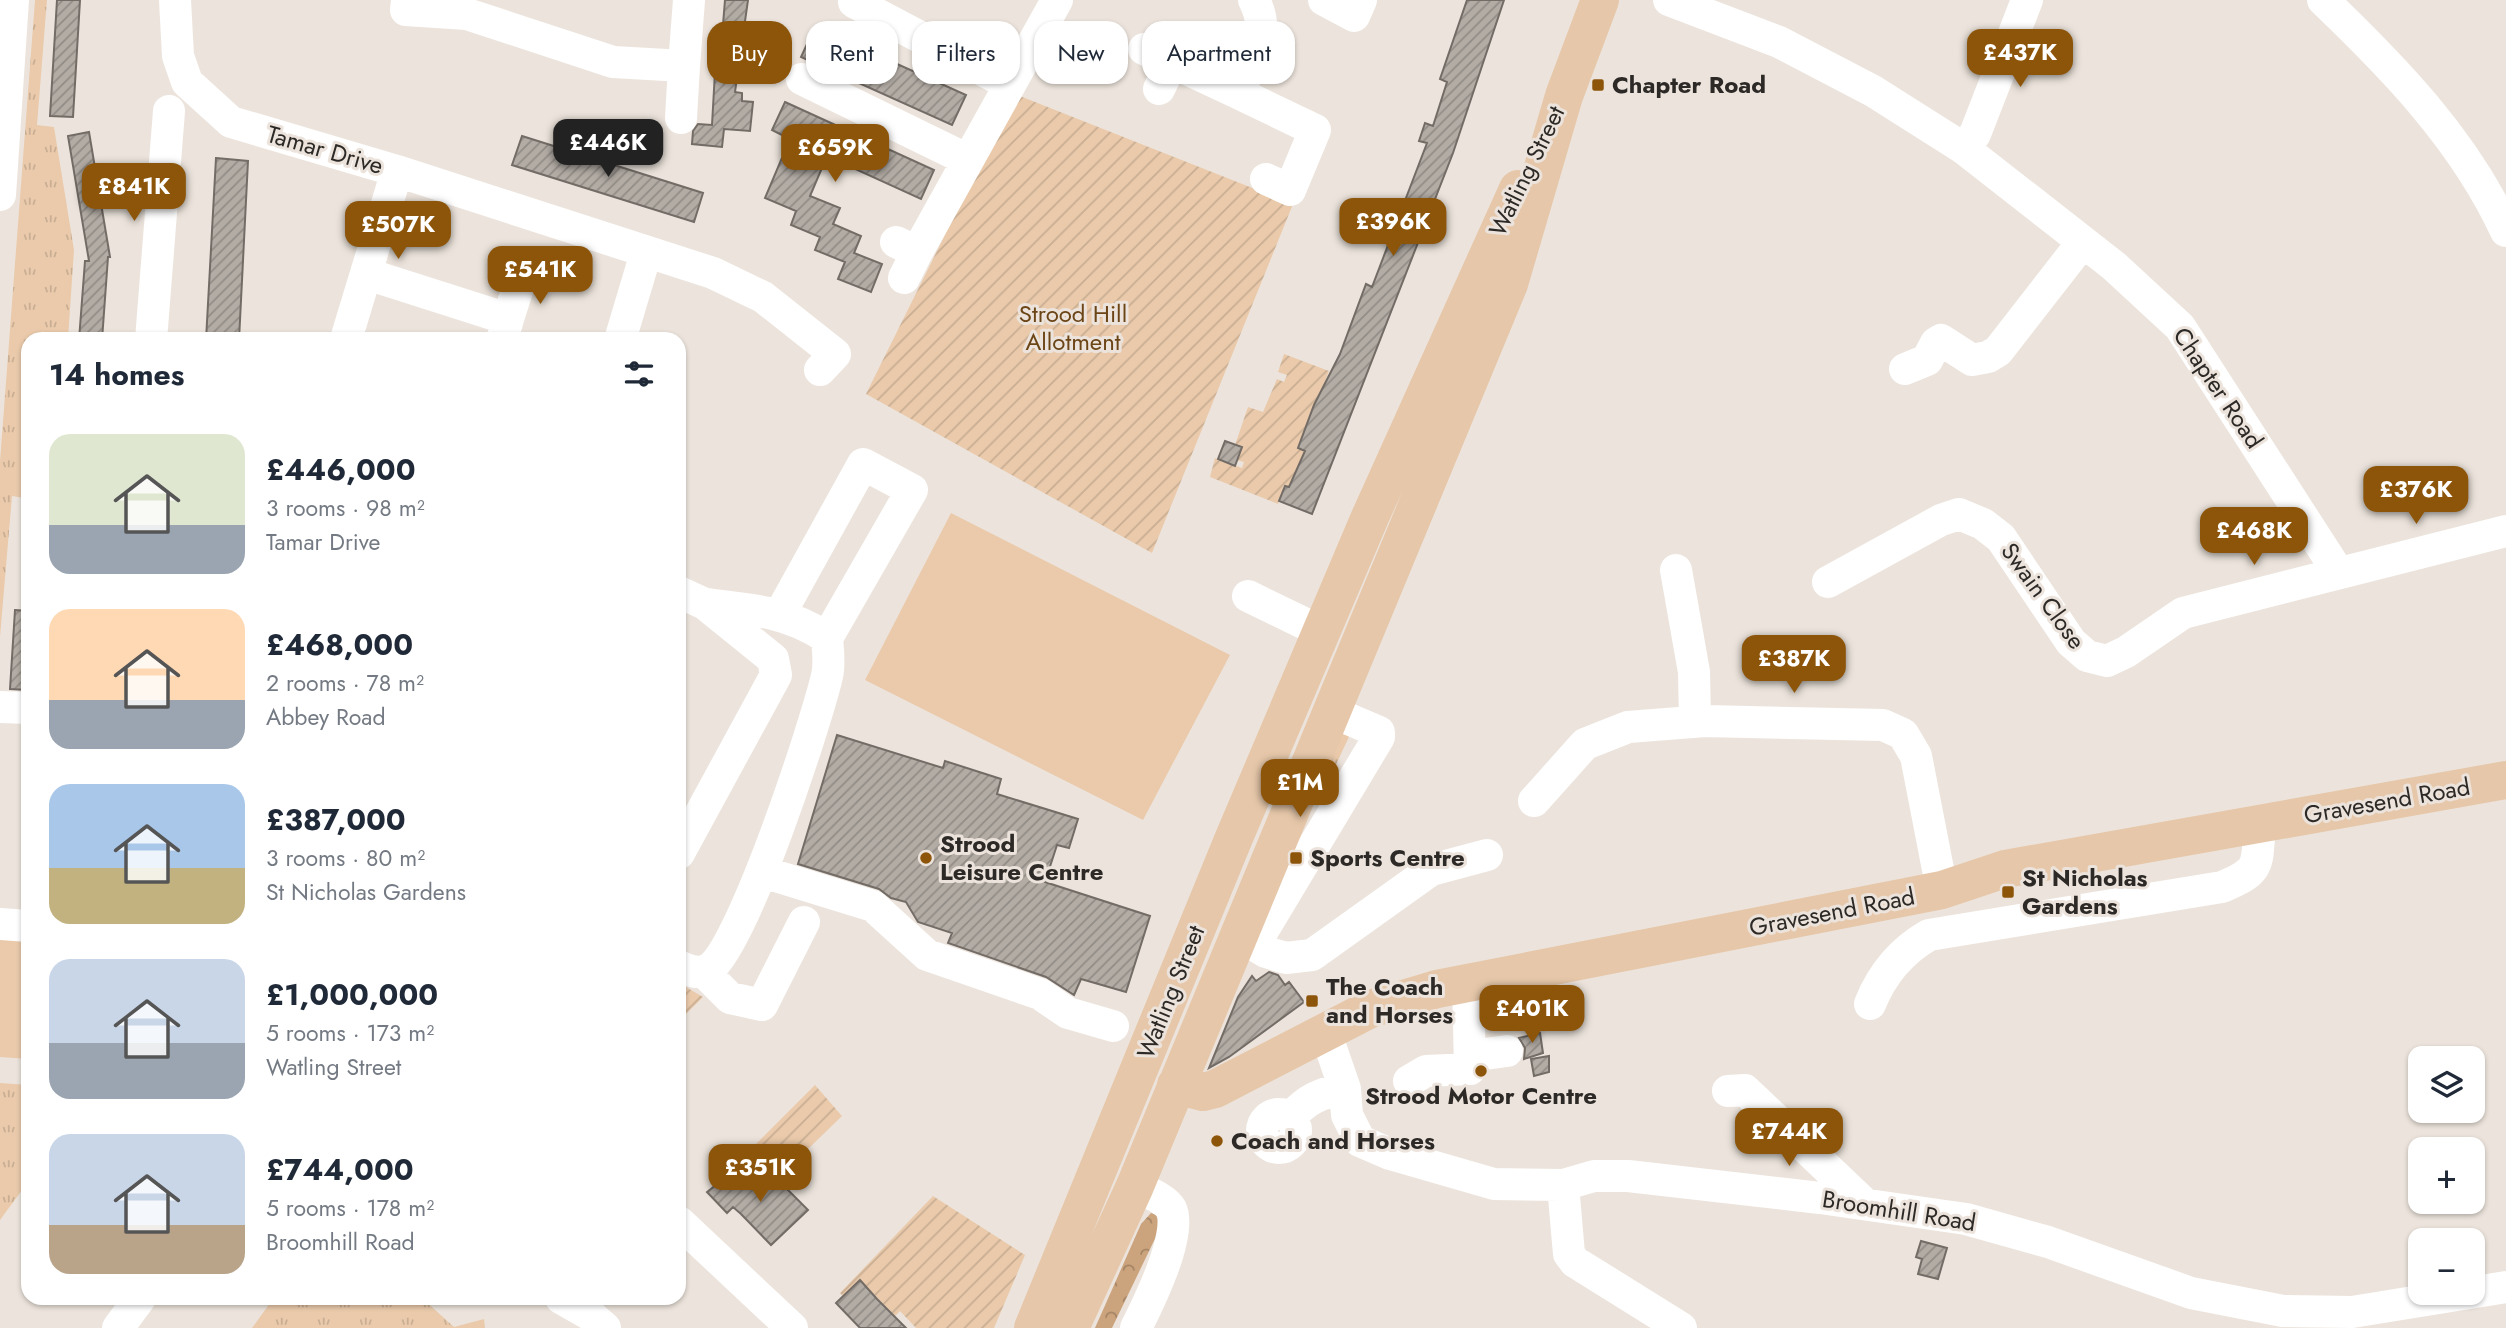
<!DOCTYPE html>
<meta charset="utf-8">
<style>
:root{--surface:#fff;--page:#f6f6f7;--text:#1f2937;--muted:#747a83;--accent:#8d550a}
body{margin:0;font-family:Jost,sans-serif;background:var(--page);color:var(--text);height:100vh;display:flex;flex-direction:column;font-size:26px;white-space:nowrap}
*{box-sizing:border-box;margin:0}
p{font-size:23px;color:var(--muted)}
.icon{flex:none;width:38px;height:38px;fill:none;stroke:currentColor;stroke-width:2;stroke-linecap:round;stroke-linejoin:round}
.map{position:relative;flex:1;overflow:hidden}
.details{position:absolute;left:21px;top:332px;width:665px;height:973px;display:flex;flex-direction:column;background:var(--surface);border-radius:21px;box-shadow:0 2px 5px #0004}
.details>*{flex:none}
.banner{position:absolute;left:707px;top:21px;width:665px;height:63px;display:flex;gap:14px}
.fabs{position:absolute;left:2408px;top:1046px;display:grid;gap:14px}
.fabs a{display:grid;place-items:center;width:77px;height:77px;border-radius:14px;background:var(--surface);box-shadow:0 2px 5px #0004;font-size:35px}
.price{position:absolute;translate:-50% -60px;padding:0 16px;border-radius:14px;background:var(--accent);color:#fff;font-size:23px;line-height:46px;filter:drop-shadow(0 2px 4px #0008)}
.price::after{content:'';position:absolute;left:50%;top:42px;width:21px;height:16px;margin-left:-10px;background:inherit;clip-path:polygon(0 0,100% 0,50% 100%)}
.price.current{background:#222;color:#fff}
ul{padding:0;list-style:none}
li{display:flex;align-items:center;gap:21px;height:175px;padding:0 28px}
li span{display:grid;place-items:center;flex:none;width:196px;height:140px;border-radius:21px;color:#555}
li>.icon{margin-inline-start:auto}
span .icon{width:84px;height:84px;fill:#fffc;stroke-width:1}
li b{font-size:30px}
h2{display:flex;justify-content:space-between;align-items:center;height:84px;padding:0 28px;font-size:30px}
.chip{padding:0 24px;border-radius:21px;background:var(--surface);box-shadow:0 2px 5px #0004;font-size:24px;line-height:63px}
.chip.current{background:var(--accent);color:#fff}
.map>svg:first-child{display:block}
.grass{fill:url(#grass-tufts)}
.forest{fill:url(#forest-crowns)}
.garden{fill:url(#garden-furrows)}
.pitch{fill:#eacaab}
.building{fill:url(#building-hatch);stroke:#736c66;stroke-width:2}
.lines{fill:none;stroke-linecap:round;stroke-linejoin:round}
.minor{stroke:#fff;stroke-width:32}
.major{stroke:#e6c7a9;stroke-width:38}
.poi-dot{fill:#8d550a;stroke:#ece4dc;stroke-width:2.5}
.labels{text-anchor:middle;stroke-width:6;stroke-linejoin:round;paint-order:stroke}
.poi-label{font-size:24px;font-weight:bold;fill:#2c2926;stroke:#ece4dc;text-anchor:start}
.street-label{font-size:24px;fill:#2c2926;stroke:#ece4dc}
.park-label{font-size:24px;fill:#6c4517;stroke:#ece4dc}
</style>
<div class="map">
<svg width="2506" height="1328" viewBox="0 0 2506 1328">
<defs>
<pattern id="grass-tufts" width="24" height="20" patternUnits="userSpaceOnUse" patternTransform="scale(1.75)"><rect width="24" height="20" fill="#eacaab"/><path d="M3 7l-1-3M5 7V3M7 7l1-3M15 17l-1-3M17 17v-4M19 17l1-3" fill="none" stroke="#c9ae93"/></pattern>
<pattern id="forest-crowns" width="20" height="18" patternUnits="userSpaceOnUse" patternTransform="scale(1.75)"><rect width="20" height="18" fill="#cba37d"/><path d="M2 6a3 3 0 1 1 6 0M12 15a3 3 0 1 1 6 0" fill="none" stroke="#a58566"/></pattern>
<pattern id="garden-furrows" width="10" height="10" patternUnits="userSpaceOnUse" patternTransform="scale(1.75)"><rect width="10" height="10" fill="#eacaab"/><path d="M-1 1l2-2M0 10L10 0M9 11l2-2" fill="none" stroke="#c9ae93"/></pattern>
<pattern id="building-hatch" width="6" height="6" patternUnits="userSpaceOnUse" patternTransform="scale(1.75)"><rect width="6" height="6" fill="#b3aca5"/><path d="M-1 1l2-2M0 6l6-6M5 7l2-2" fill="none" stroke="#928c86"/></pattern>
</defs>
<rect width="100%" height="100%" fill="#ece4dc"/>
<path class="grass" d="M 35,0 L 47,0 L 37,125 L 54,127 L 74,250 L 68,339 L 28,340 L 28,490 L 25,498 L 12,496 L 0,637 L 0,461 Z
M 1353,728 L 1322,795 L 1321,795 L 1318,792 L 1334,738 Z
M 0,1083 L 28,1085 L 28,1182 L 0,1220 Z
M 273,1299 L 423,1299 L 454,1327 L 484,1319 L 485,1328 L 252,1328 Z"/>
<path class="forest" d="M 1151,1213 L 1165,1218 L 1112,1328 L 1095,1328 L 1141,1224 Z"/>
<path class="garden" d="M 1015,94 L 1293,204 L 1152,553 L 866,394 Z
M 1284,354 L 1329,371 L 1324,384 L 1332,388 L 1314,405 L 1308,421 L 1308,452 L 1299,464 L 1302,468 L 1293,489 L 1284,485 L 1278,504 L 1210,477 L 1215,458 L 1242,468 L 1244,462 L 1237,460 L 1242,448 L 1235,445 L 1248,407 L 1263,412 L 1277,379 L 1284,382 L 1287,375 L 1278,372 Z
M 679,983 L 703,997 L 679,1021 Z
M 815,1085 L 842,1116 L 774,1182 L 769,1178 L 755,1192 C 752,1182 741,1175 733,1171 L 728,1176 L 726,1174 Z
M 933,1196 L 1025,1255 L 994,1328 L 916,1328 L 900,1311 L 895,1316 L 860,1280 L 843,1296 L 840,1293 Z"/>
<path class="pitch" d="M 951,513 L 1230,655 L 1143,820 L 865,680 Z
M 0,933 L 28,936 L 28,1059 L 0,1057 Z"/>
<path class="building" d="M 57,0 L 80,0 L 73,117 L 50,116 Z
M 725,0 L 748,0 L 735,92 L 742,93 L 742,101 L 753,102 L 750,131 L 724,129 L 722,147 L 692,144 L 693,131 L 698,124 L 712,125 L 717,36 L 722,37 Z
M 1467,0 L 1504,0 L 1453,153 L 1312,514 L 1279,501 L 1285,486 L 1289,487 L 1305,451 L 1298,448 L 1314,405 L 1340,354 L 1366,284 L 1372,287 L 1427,143 L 1419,141 L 1425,123 L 1433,126 L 1447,82 L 1440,79 Z
M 815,27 L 966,95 L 952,125 L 801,57 Z
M 785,102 L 934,170 L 921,199 L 827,156 L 810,196 L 840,208 L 833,224 L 861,236 L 854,253 L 882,264 L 871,292 L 838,279 L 845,262 L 815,250 L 820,237 L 791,225 L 796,211 L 765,198 L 790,139 L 772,130 Z
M 89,132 L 110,257 L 108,257 L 102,340 L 79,340 L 85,261 L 89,261 L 68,136 Z
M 522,136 L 703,193 L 694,222 L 512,165 Z
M 216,158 L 248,161 L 239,340 L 206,340 Z
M 1225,441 L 1242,447 L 1235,466 L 1218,459 Z
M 15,610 L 28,611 L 28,690 L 10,689 Z
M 837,735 L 943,768 L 945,761 L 1001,779 L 997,794 L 1078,819 L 1069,848 L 1057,845 L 1045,882 L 1150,916 L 1126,992 L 1081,979 L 1074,995 L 1046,977 L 948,943 L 952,933 L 918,922 L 906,902 L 891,898 L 879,889 L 798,864 Z
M 1269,972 L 1278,975 L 1285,985 L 1289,982 L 1304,1002 L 1229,1057 L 1209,1068 L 1238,997 L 1252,976 L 1256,981 Z
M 1540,1033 L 1543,1053 L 1524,1059 L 1525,1048 L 1519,1038 Z
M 1549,1056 L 1549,1072 L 1534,1076 L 1531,1059 Z
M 733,1171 L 740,1173 L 757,1190 L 769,1178 L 774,1182 L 777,1179 L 808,1210 L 771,1245 L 741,1214 L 733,1207 L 727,1213 L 707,1192 Z
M 1921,1241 L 1947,1248 L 1938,1279 L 1918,1274 L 1922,1259 L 1916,1257 Z
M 860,1280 L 877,1299 L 906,1328 L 860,1328 L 836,1303 Z"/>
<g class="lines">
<path class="minor" d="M 175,0 L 178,56 L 187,82 L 231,122 L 397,171 L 713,273 L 763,297 L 835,354 L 820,370
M 407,0 L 406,10 L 467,14 L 613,62 L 684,66 L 689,0
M 1324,0 L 1354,16 L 1361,0
M 1669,0 L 1779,42 L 1873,91 L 1963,148 L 2114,266 L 2180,327 L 2338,572
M 2323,0 C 2394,68 2464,140 2506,231
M 854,2 L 1009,84
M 1144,49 L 1238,93 C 1253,62 1272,34 1254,0
M 802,79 L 968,160
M 1159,89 L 1172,62
M 1238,93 L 1315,130 L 1290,190 L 1266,179
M 681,118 L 684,66
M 1963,148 L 1975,134 L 2027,0
M 0,195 L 13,0
M 896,242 L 917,252 L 1057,0
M 367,274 L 508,319 L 502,340
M 904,278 L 917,252
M 508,319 L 521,278
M 347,336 L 397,171
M 151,340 L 169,111
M 620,340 L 646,253
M 1905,369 L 1927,360 L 1936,343 L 1941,340 L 1972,360 L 1988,357 L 1998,351 L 2082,243
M 1676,570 L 1694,672 L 1695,722
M 1828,582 L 1941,520 L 1959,514 L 1983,524 L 2001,538 L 2071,642 L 2087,656 L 2107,661 L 2126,652 L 2183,613 L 2506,531
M 679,592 L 705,604 L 773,659 L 776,675 L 679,853
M 1248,596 L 1322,632
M 780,614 L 863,464 L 912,490 L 827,638
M 0,707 L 28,708
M 1534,801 L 1585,744 L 1628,727 L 1705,721 L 1883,725 L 1903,734 L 1916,756 L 1942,890
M 763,872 L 873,906 L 927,955 L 1040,994 L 1068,1013 L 1113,1026
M 0,924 L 28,926
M 1236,939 L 1251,943 L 1259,937 L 1379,737 L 1379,732 L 1332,712
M 1251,943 L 1266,952 L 1286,958 L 1312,955 L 1431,870 L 1487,855
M 679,966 C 689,971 699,975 709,969 C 743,947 816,723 827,676 C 830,664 828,650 827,638 C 790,612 750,609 705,604
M 703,971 L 730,998 L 762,1005 L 804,922
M 1870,1004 C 1882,974 1901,951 1929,935 L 2222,887 C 2263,870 2256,865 2260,824
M 1325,1031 L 1345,1089 L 1347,1115 L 1360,1141 L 1390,1154 L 1494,1184 L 1563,1185 L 1594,1176 L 1628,1176 L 1820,1198 L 1966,1219 L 2048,1242 L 2191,1293 L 2283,1311 L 2352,1312 L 2506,1287
M 1470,1056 L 1507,1051
M 1409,1081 L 1426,1071 L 1470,1069 L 1468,982
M 1728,1091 L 1745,1090 L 1865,1204
M1262 1131a17 17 0 1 1 34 0a17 17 0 1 1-34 0Z
M 1290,1118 C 1307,1099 1320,1093 1345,1089
M 1563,1185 L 1569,1254 L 1575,1262 L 1681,1328
M 1135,1186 C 1146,1192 1165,1198 1171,1209 C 1183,1234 1148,1304 1136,1328
M 679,1222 L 792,1328
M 561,1298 L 589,1314 L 605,1328
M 118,1328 L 140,1298"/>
<path class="major" d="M 1176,1085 L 1203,1092 L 1215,1089 L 1370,1009 L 1437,989 L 1942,890 L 2005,869 L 2506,780
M 1033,1328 L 1233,840 L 1370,517 L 1518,189
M 1070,1328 L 1135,1186 L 1509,284 L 1564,96 L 1600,0"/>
</g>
<g class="poi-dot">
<rect x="1591" y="78" width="14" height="14" rx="3.5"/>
<circle cx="926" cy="858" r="7"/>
<rect x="1289" y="851" width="14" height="14" rx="3.5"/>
<rect x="2001" y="885" width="14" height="14" rx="3.5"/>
<rect x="1305" y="994" width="14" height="14" rx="3.5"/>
<circle cx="1481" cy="1071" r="7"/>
<circle cx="1217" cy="1141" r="7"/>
</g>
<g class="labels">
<g class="poi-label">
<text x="1612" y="93">Chapter Road</text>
<text x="940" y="852">Strood<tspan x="940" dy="28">Leisure Centre</tspan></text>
<text x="1310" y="866">Sports Centre</text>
<text x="2022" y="886">St Nicholas<tspan x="2022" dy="28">Gardens</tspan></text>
<text x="1326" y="995">The Coach<tspan x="1326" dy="28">and Horses</tspan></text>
<text x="1481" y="1104" text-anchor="middle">Strood Motor Centre</text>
<text x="1231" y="1149">Coach and Horses</text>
</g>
<g class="street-label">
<text transform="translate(325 150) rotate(16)" y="8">Tamar Drive</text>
<text transform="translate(1527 171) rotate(-64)" y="8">Watling Street</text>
<text transform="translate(2218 388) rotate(56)" y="8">Chapter Road</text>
<text transform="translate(2043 596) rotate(54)" y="8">Swain Close</text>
<text transform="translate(2387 801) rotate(-10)" y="8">Gravesend Road</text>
<text transform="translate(1832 912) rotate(-11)" y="8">Gravesend Road</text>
<text transform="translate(1171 992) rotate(-68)" y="8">Watling Street</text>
<text transform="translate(1899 1211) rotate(9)" y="8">Broomhill Road</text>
</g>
<g class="park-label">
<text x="1073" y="322">Strood Hill<tspan x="1073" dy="28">Allotment</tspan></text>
</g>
</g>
</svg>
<div class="fabs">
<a><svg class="icon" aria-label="layers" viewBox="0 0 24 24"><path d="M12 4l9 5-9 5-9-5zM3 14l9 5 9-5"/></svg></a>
<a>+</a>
<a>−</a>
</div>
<b class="price" style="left:2020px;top:89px">£437K</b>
<b class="price current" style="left:608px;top:179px">£446K</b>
<b class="price" style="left:835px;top:184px">£659K</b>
<b class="price" style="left:134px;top:223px">£841K</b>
<b class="price" style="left:1393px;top:258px">£396K</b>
<b class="price" style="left:398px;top:261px">£507K</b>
<b class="price" style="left:540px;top:306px">£541K</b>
<b class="price" style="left:2416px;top:526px">£376K</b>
<b class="price" style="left:2254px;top:567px">£468K</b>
<b class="price" style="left:1794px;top:695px">£387K</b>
<b class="price" style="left:1300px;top:819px">£1M</b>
<b class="price" style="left:1532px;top:1045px">£401K</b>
<b class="price" style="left:1789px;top:1168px">£744K</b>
<b class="price" style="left:760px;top:1204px">£351K</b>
<div class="banner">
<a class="chip current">Buy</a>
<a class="chip">Rent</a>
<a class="chip">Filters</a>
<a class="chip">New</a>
<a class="chip">Apartment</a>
</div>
<section class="details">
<h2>14 homes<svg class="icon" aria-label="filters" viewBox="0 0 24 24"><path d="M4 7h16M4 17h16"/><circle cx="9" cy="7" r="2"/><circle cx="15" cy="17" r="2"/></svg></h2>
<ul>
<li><span style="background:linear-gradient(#dfe7d0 65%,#9aa5b1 0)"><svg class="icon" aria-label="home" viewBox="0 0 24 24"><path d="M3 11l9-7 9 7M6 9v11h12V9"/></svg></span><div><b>£446,000</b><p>3 rooms · 98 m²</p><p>Tamar Drive</p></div></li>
<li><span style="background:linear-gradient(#ffd9b3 65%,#9aa5b1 0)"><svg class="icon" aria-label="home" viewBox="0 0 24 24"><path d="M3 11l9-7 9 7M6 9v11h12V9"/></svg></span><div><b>£468,000</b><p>2 rooms · 78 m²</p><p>Abbey Road</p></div></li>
<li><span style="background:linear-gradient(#a9c7e8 60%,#c2b280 0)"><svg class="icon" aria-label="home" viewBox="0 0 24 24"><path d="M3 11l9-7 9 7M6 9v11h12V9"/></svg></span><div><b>£387,000</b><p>3 rooms · 80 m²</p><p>St Nicholas Gardens</p></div></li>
<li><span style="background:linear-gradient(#c9d6e8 60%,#9aa5b1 0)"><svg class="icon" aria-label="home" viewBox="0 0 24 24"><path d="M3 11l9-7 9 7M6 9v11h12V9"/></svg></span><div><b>£1,000,000</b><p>5 rooms · 173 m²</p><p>Watling Street</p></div></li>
<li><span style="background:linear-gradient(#c9d6e8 65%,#b9a48a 0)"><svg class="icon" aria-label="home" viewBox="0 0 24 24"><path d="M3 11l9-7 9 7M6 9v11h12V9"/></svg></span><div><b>£744,000</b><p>5 rooms · 178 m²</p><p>Broomhill Road</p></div></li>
</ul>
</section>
</div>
